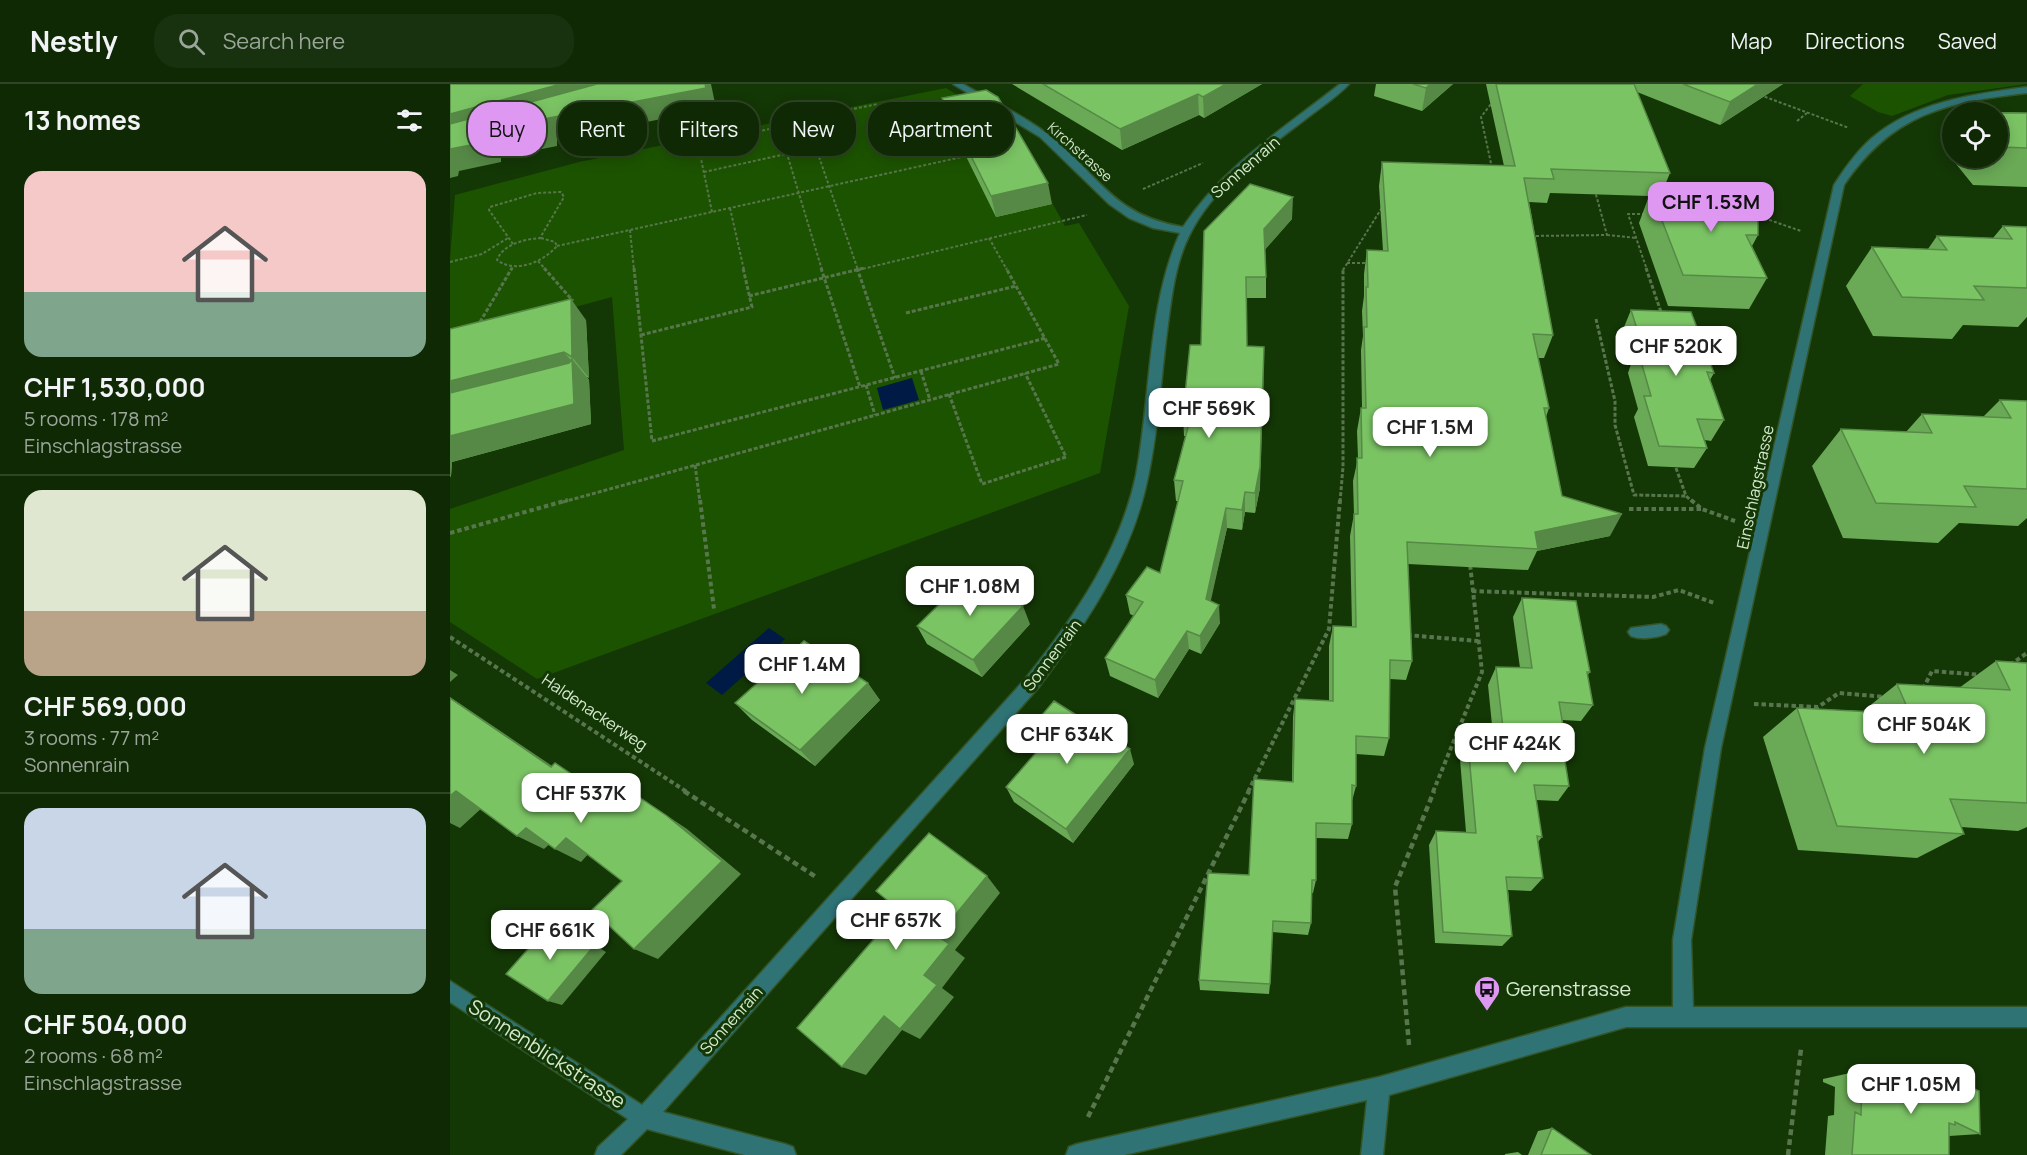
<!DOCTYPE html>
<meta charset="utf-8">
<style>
:root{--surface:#0f2904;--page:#18310e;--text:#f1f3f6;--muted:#9ba69a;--line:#2f4526;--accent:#de98f2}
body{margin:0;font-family:Manrope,sans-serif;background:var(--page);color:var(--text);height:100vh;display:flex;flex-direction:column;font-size:22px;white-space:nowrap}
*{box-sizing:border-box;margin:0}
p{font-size:20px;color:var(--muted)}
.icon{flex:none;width:33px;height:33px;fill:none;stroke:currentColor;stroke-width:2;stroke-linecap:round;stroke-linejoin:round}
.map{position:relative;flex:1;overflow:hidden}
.drawer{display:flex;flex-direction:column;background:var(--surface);width:450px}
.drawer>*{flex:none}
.banner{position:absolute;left:18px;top:18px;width:570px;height:54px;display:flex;gap:12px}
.tools{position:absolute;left:1492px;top:18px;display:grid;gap:12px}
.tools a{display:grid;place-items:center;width:66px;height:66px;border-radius:50%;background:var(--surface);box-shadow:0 3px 15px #0003,0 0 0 2px var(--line);font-size:30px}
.price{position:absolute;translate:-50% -51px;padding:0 14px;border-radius:12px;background:#fff;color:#222;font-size:20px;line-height:39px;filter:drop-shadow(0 2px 3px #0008)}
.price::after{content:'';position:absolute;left:50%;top:36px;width:18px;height:14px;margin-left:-9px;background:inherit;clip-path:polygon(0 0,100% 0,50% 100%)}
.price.current{background:var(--accent);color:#111}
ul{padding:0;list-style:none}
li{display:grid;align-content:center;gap:12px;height:318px;padding:0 24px}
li+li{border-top:2px solid var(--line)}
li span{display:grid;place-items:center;height:186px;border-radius:18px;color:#555}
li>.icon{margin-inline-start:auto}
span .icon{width:108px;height:108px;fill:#fffc;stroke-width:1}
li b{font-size:26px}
h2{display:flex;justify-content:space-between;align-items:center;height:72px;padding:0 24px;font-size:26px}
.chip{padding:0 21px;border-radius:24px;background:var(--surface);box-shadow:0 3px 15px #0003,0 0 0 2px var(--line);font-size:21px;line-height:54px}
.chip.current{background:var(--accent);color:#111}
header{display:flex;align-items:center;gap:36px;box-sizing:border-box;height:84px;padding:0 30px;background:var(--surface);border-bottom:2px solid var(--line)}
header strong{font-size:28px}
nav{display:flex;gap:33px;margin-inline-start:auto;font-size:21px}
.search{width:420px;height:54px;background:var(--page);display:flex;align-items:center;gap:15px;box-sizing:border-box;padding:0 21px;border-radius:24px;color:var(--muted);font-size:22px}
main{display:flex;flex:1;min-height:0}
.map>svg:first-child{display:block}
.green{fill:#1c5300}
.water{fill:#001a46}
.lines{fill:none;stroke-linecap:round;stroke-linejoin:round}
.lane-casing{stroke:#335426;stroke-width:3}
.street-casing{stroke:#335426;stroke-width:3}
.path-far3{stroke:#58764d;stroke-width:2;stroke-dasharray:3 2;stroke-linecap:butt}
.path-far2{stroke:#58764d;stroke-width:3;stroke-dasharray:4 2;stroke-linecap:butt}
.path-far1{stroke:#58764d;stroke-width:4;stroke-dasharray:4.5 3;stroke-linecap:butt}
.path{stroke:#58764d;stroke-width:4.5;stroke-dasharray:6 4;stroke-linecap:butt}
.lane{fill:#2f7375;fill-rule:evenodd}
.street{fill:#2f7375;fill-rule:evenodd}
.wall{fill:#6aa956}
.shaded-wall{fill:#568946}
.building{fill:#7bc464;stroke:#568946;stroke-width:1.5}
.labels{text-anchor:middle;stroke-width:6;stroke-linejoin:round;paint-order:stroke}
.far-street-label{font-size:14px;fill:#d5eacf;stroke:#143706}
.street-label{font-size:16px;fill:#d5eacf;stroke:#143706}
.near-poi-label{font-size:20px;fill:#d5eacf;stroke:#143706;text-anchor:start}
.near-street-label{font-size:20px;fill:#d5eacf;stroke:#143706}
</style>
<header>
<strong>Nestly</strong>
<div class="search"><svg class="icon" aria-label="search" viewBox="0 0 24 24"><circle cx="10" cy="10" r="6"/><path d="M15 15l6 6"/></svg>Search here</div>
<nav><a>Map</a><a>Directions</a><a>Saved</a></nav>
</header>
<main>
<section class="drawer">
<h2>13 homes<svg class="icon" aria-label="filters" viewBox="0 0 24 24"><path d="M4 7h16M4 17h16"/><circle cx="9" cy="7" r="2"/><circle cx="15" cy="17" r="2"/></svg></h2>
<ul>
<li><span style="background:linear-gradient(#f6c9c9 65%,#7fa58c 0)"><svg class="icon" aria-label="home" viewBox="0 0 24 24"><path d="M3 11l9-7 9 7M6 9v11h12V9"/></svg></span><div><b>CHF 1,530,000</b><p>5 rooms · 178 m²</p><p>Einschlagstrasse</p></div></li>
<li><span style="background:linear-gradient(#dfe7d0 65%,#b9a48a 0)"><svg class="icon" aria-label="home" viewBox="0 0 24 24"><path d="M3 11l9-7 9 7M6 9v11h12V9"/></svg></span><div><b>CHF 569,000</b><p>3 rooms · 77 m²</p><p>Sonnenrain</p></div></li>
<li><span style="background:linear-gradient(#c9d6e8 65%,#7fa58c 0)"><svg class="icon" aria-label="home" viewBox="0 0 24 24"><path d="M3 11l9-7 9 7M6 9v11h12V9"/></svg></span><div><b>CHF 504,000</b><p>2 rooms · 68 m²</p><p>Einschlagstrasse</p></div></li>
</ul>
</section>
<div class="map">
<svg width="1577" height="1071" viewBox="0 0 1577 1071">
<rect width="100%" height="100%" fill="#143706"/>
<path class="green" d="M 1413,0 L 1577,0 L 1498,11 L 1442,32 L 1428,28 L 1400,12 Z
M 496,4 L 560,43 L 615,142 L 629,139 L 679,222 L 650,389 L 87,595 L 0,538 L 0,425 L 174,366 L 162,213 L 0,257 L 0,175 L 5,111 L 129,78 Z"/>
<path class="water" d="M 462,294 L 469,316 L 433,326 L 427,304 Z
M 319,544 L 335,555 L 272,611 L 256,599 Z"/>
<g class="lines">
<g class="lane-casing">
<path id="lane" d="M 1211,540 L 1216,542 L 1219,546 L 1216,550 C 1206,554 1191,556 1181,552 L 1178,548 L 1181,544 Z"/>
</g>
<g class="street-casing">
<path id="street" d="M 503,0 L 513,0 C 540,16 571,30 596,49 C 649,89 660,131 733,143 C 772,83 834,44 890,0 L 899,0 C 887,13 871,23 857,34 C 815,66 766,100 741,148 C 726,176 722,209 718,240 C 711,290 709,343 698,393 C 682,473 636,540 588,604 L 213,1028 L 335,1060 L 343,1063 L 346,1071 L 295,1071 L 197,1045 L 171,1071 L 145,1071 L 148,1063 L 178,1035 L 0,918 L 0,897 L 192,1021 L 576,594 C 624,533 670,468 686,391 C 701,313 697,222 730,149 L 703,144 L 679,134 L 659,120 L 590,53 Z
M 1577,3 L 1577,9 C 1496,18 1442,30 1394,101 L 1271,664 L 1241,856 L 1243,923 L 1577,923 L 1577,943 L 1176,943 L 939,1011 L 933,1071 L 911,1071 L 917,1016 L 674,1071 L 616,1071 L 619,1063 L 627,1060 L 929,993 L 1176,923 L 1223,923 L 1223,856 L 1255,664 L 1384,101 C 1395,84 1406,68 1422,54 C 1464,18 1523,10 1577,3 Z"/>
</g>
<path class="path-far3" d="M 1310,11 L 1399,44
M 356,35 L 408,186
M 1347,37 L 1357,29
M 1495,59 L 1503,60
M 1042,84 L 1031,33 L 1041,20 L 1046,20
M 254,88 L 336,70
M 693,105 L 753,79
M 280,124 L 294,186
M 262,128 L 248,60 L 329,43
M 1195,130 L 1178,130 L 1197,186
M 1305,131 L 1351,147
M 180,146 L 184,186
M 1157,151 L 1186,154
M 1081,152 L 1157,151 L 1145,107
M 91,154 L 105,158 L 107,162 C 93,178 66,190 47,176 C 53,160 75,155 91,154 Z
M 539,154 L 557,186
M 63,160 L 39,126 L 40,123 L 87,109 L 111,108 L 114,113 L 90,154
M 107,162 L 521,71
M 88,177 L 96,186
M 0,178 L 32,170 L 58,154
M 897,179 L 917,179
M 61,186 L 63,183
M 372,186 L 328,40 L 428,20
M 408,186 L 637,131
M 893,186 L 933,122"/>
<path class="path-far2" d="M 94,184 L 123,217
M 184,184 L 202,357 L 596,254
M 371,184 L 410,303
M 407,184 L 445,294
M 1196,184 L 1212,231
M 299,212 L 414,184
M 456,229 L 566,202
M 1146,235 L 1165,317 L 1165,341 L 1184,411 L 1236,412
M 30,238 L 62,184
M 191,251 L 302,223 L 293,184
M 471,287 L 480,316
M 416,301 L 425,331
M 499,310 L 532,400 L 616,373 L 575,289
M 245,381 L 250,418
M 1226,384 L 1236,412 L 1243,418
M 113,418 L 609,280 L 556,184
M 890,418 L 893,383 L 893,184"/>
<path class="path-far1" d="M 250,416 L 264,525
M 1241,416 L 1252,425 L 1285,437
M 1179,425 L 1251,425
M 0,449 L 118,416
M 1022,507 L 1203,513 L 1229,506 L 1264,519
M 957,551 L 1028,557
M 0,553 L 237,708
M 1560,581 L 1577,569
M 1473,605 L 1482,587 L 1532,591
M 1304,620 L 1368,623 L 1389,609 L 1436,613
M 798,708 L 879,545 L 890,416
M 983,708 L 1032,588 L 1020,480"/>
<path class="path" d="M 234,707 L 366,793
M 959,961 L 945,803 L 984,707
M 638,1033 L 799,707
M 1338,1071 L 1351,965"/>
<use href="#lane" class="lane"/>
<use href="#street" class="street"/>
</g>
<path class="wall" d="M 562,0 L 812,0 L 754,34 L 749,31 L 672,66 Z
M 926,0 L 1003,0 L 972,27 L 924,12 Z
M 1036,0 L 1333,0 L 1270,41 L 1187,8 L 1220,89 L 1212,108 L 1308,151 L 1302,162 L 1317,194 L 1299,225 L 1218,222 L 1189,139 L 1199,112 L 1100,109 L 1097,119 L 1079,118 L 1103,251 L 1094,274 L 1088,274 L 1099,324 L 1096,333 L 1112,412 L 1160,452 L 1087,467 L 1078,486 L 958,480 L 962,577 L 956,596 L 940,595 L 939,654 L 934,672 L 906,670 L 906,702 L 902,717 L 902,740 L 898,755 L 866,754 L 866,796 L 863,809 L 862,809 L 861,839 L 858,851 L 822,848 L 820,900 L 819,910 L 750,906 L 749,896 L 799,791 L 842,698 L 843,633 L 845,615 L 879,617 L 879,562 L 883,542 L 902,543 L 900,452 L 904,430 L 903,397 L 908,374 L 907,347 L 911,324 L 912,324 L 911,266 L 913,252 L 912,227 L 914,212 L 914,190 L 917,166 L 933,167 L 929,102 L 932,78 L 1054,82 Z
M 492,14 L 602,120 L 546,133 L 497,34 Z
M 1519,28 L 1520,28 L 1577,29 L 1577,103 L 1523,101 L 1494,65 L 1503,52 L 1503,74 L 1548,74 L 1548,28 Z
M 842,135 L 815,165 L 816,193 L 816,214 L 796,214 L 797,262 L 810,404 L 805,429 L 795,428 L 792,446 L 777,444 L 760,517 L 770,539 L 751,570 L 739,565 L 708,614 L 660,592 L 655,574 L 684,532 L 680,530 L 676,511 L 710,489 L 728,417 L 726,417 L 724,396 L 736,352 L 734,352 L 733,331 L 751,261 L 754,147 Z
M 1553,142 L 1577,143 L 1577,233 L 1568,243 L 1513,241 L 1502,255 L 1423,252 L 1396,202 L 1422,163 L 1478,165 L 1487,152 L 1543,154 Z
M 1181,226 L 1264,289 L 1260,296 L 1274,336 L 1261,357 L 1255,356 L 1257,364 L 1244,384 L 1198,382 L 1184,333 L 1188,325 L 1178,289 L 1181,280 L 1172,248 Z
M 136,236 L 139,294 L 137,293 L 139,296 L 141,340 L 2,378 L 1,392 L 0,393 L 0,245 Z
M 1550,316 L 1577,317 L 1577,434 L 1568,442 L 1509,439 L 1488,459 L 1393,454 L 1362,382 L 1391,345 L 1456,348 L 1472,330 L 1533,333 Z
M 1072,514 L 1140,588 L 1137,592 L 1143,621 L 1131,637 L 1112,636 L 1117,665 L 1114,669 L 1119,702 L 1108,717 L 1086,716 L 1092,753 L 1088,758 L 1093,794 L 1081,807 L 1058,806 L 1062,852 L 1052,862 L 985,859 L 979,761 L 986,747 L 1016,748 L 1010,675 L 1018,660 L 1044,661 L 1038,601 L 1046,583 L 1070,584 L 1063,533 Z
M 580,540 L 532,593 L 477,560 L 467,542 Z
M 1546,577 L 1577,579 L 1577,743 L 1568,747 L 1511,743 L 1514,750 L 1467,774 L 1348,766 L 1313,653 L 1347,624 L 1413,627 L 1447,600 L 1509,604 Z
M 430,616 L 365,682 L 302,636 L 285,619 Z
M 580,645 L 684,680 L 623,759 L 564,718 L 556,703 L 591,663 L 587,661 Z
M 1400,989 L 1530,1050 L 1499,1052 L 1499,1071 L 1375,1071 L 1378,1032 L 1384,1031 L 1385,1003 L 1373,998 L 1373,995 Z
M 1102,1044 L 1141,1071 L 1078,1071 L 1088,1047 Z
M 1068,1068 L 1072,1071 L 1055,1071 L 1055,1070 Z"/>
<path class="shaded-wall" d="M 111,0 L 147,0 L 0,55 L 0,30 Z
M 255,0 L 261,0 L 266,24 L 107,56 L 107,62 L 51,73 L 51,78 L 9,87 L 8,92 L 0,94 L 0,65 L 93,35 Z
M 776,0 L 812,0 L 754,34 L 753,13 Z
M 980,0 L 1003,0 L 972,27 L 976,4 Z
M 1308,0 L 1333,0 L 1270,41 L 1280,18 Z
M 748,10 L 749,31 L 672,66 L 670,45 Z
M 598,99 L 602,120 L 546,133 L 541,112 Z
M 843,113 L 842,135 L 814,167 L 814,145 Z
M 121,215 L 136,236 L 139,294 L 122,273 Z
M 114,268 L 123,279 L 122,275 L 139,296 L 141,340 L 2,378 L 1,392 L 0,393 L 0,297 Z
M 814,284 L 810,404 L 805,429 L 805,409 Z
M 795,408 L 795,428 L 792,446 L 792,426 Z
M 776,424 L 777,444 L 757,534 L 756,515 Z
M 1172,430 L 1160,452 L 1087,467 L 1088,465 L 1085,448 Z
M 769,521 L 770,539 L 751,570 L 750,552 Z
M 573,522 L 580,540 L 532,593 L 523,576 Z
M 737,547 L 739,565 L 708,614 L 705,596 Z
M 0,586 L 8,591 L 0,598 Z
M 418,599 L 430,616 L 365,682 L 350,666 Z
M 0,613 L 126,698 L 101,683 L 0,614 Z
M 680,665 L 684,680 L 623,759 L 616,745 Z
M 171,701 L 237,745 L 291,790 L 208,875 L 184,865 Z
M 6,707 L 34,722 L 10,744 L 0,739 L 0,712 Z
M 76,744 L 103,757 L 94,765 L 67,752 Z
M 116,754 L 141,767 L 131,778 L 105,765 Z
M 537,792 L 550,809 L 505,866 L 515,874 L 492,904 L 504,913 L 470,955 L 452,946 L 416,991 L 392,983 L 434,932 L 474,891 L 488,852 Z
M 102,838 L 116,844 L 156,868 L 112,921 L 98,917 Z"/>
<path class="building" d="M 0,0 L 111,0 L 0,30 Z
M 147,0 L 255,0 L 256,4 L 93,35 L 94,42 L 36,53 L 36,58 L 0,65 L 0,40 Z
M 593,0 L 776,0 L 753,13 L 748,10 L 670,45 Z
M 963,0 L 980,0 L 976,4 Z
M 1046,0 L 1184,0 L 1220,89 L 1101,85 L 1104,95 L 1074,94 L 1103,251 L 1083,250 L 1099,324 L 1094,324 L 1112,412 L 1172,430 L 1085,448 L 1088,465 L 957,458 L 962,577 L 940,576 L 939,654 L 906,652 L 906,702 L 902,701 L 902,740 L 866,739 L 866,796 L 862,796 L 861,839 L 823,837 L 820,900 L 749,896 L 758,789 L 799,791 L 804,695 L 843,698 L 845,615 L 883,617 L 883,542 L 906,543 L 904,430 L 908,430 L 907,374 L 912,374 L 911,324 L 916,324 L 914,243 L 917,243 L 916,203 L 918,203 L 917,166 L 938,167 L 932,78 L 1065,82 Z
M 1233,0 L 1308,0 L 1280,18 Z
M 536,6 L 548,13 L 598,99 L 541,112 L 492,14 Z
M 1520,28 L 1577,29 L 1577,64 L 1551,63 L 1548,60 L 1548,28 Z
M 800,100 L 843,113 L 814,145 L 816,193 L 796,193 L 797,262 L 814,263 L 810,383 L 805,409 L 795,408 L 792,426 L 776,424 L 756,515 L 769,521 L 750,552 L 737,547 L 705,596 L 655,574 L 693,518 L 676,511 L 697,483 L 710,489 L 733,397 L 724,396 L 741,332 L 733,331 L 740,261 L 751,261 L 754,147 Z
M 1201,108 L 1299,111 L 1308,130 L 1308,151 L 1296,151 L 1317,194 L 1233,191 Z
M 1553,142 L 1577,143 L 1577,204 L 1524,202 L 1534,216 L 1452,213 L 1422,163 L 1497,166 L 1487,152 L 1562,155 Z
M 121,215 L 122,273 L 114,268 L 0,297 L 0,245 Z
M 1181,226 L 1241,228 L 1264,289 L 1257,288 L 1274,336 L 1247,335 L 1257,364 L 1209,362 L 1194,312 L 1201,312 L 1188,267 L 1194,267 Z
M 122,275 L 124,320 L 0,352 L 0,309 L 119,279 Z
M 1550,316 L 1577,317 L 1577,405 L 1514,402 L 1526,423 L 1426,419 L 1391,345 L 1482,349 L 1472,330 L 1561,334 Z
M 519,491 L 573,522 L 523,576 L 467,542 Z
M 1072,514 L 1126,517 L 1140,588 L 1137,588 L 1143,621 L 1109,618 L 1117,665 L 1113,665 L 1119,702 L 1084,701 L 1092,753 L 1087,752 L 1093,794 L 1056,793 L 1062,852 L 993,848 L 986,747 L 1026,749 L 1018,660 L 1055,662 L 1046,583 L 1082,584 Z
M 354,557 L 418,599 L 350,666 L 285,619 Z
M 1546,577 L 1577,579 L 1577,719 L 1500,715 L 1514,750 L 1387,742 L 1347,624 L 1460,630 L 1447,600 L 1560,606 Z
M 0,614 L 101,683 L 105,679 L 157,714 L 171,701 L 217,732 L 272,777 L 184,865 L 142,826 L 172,797 L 116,754 L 105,765 L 76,744 L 67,752 L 6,707 L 0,712 Z
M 604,617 L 680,665 L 616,745 L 556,703 L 597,656 L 580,645 Z
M 479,749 L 537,792 L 488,852 L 499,860 L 474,891 L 487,901 L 450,945 L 434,932 L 392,983 L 347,944 L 449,826 L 426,807 Z
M 102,838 L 143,863 L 98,917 L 56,890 Z
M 1400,989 L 1506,997 L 1529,1007 L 1530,1050 L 1505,1038 L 1505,1041 L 1499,1039 L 1499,1071 L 1402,1071 L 1405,1028 L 1411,1031 L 1412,998 L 1399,992 Z
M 1102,1044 L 1141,1071 L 1091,1071 Z"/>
<defs>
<g id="bus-pin" transform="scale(1.35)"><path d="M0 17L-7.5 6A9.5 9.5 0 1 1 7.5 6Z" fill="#de98f2" stroke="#143706"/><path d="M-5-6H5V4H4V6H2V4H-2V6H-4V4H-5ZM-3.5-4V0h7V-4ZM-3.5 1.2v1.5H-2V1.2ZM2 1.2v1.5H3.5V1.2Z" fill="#111"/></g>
</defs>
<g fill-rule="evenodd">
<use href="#bus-pin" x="1037" y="905"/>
</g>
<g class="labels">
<g class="far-street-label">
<text transform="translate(630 68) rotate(42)" y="5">Kirchstrasse</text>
</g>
<g class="street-label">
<text transform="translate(795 83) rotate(-41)" y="6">Sonnenrain</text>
<text transform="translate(1305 403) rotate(-78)" y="6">Einschlagstrasse</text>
<text transform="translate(602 571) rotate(-53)" y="6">Sonnenrain</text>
<text transform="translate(145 628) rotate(34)" y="6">Haldenackerweg</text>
<text transform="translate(281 936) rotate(-48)" y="6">Sonnenrain</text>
</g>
<g class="near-poi-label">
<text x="1056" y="912">Gerenstrasse</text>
</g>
<g class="near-street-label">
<text transform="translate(97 970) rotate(33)" y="7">Sonnenblickstrasse</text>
</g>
</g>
</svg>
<div class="tools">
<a><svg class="icon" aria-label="locate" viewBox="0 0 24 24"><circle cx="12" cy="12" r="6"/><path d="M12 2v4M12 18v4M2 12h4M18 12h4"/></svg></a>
</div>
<b class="price current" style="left:1261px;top:149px">CHF 1.53M</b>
<b class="price" style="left:1226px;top:293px">CHF 520K</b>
<b class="price" style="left:759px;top:355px">CHF 569K</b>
<b class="price" style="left:980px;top:374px">CHF 1.5M</b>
<b class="price" style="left:520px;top:533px">CHF 1.08M</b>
<b class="price" style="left:352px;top:611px">CHF 1.4M</b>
<b class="price" style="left:1474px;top:671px">CHF 504K</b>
<b class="price" style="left:617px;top:681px">CHF 634K</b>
<b class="price" style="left:1065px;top:690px">CHF 424K</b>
<b class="price" style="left:131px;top:740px">CHF 537K</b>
<b class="price" style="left:446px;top:867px">CHF 657K</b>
<b class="price" style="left:100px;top:877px">CHF 661K</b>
<b class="price" style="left:1461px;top:1031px">CHF 1.05M</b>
<div class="banner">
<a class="chip current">Buy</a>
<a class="chip">Rent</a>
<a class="chip">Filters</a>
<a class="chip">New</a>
<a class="chip">Apartment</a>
</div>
</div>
</main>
